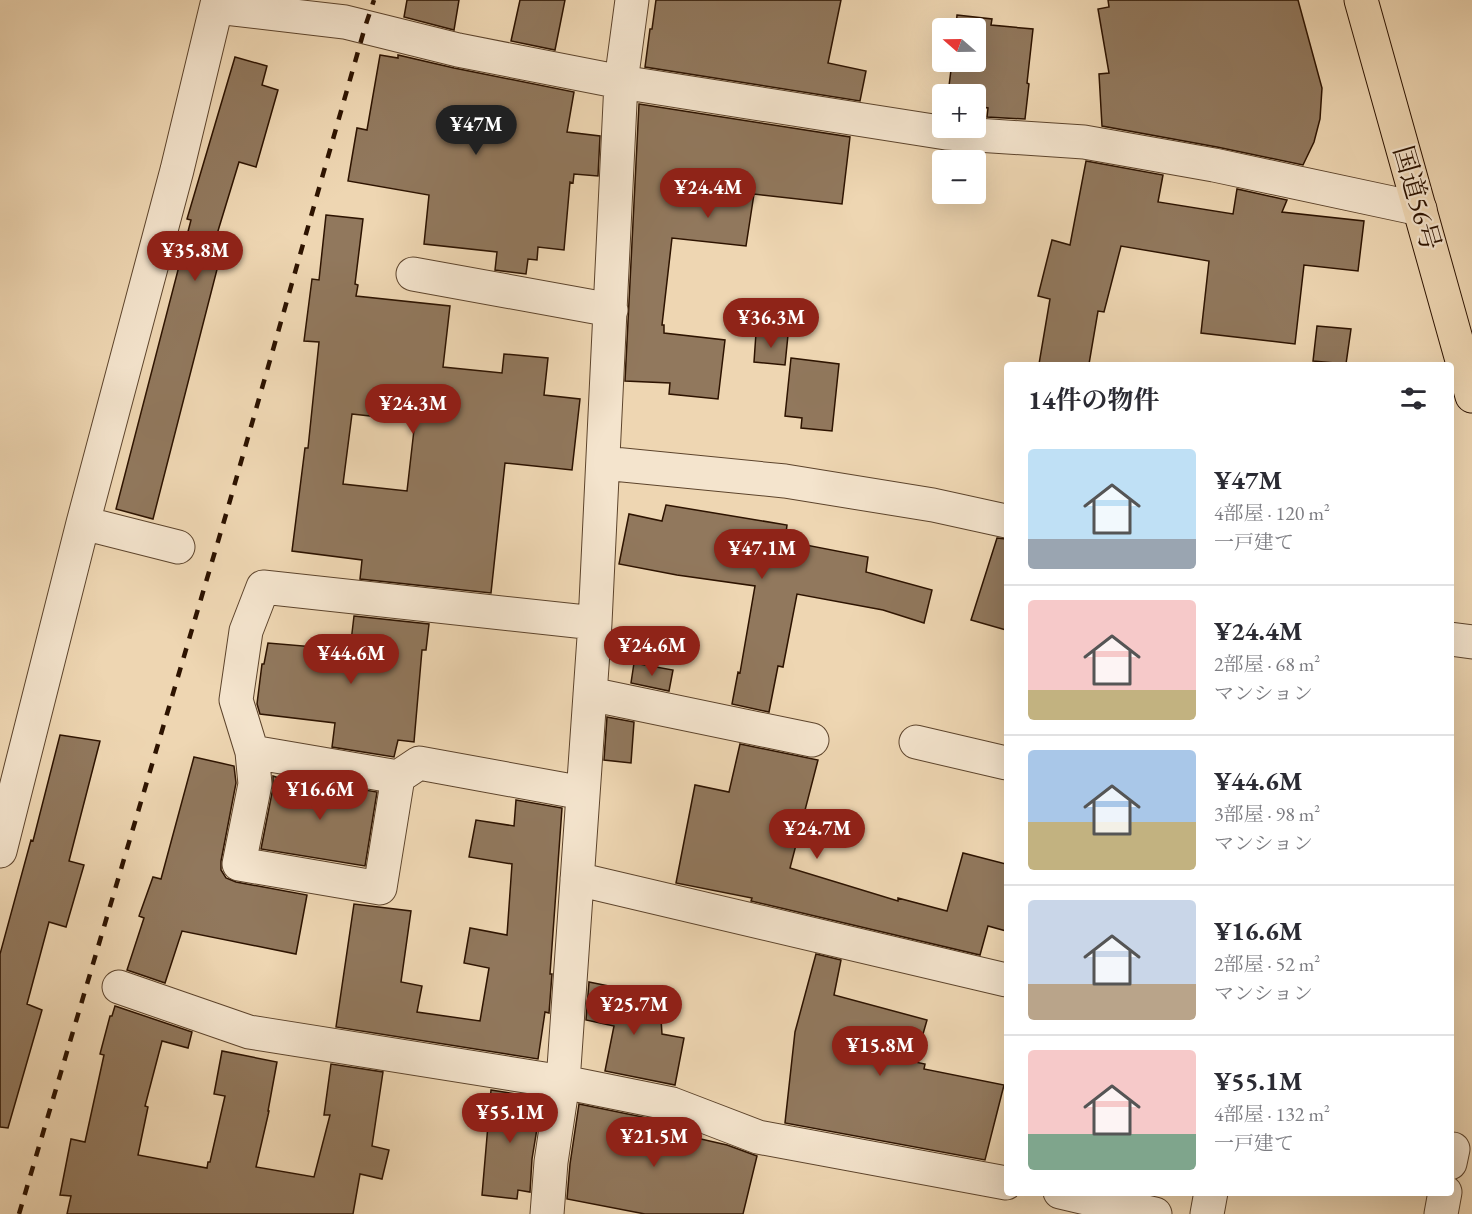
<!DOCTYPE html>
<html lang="ja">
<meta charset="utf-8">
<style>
:root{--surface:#fff;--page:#f2f2f3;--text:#2b2b33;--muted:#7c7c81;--line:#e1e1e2;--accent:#8f2418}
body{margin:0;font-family:"EB Garamond","Noto Serif JP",serif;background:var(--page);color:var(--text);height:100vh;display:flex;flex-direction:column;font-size:22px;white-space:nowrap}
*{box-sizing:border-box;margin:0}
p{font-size:20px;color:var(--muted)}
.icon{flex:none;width:33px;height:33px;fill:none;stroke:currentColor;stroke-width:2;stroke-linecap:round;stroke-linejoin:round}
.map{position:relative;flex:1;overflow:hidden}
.details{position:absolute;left:1004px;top:362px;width:450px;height:834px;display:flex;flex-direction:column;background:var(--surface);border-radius:6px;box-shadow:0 6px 24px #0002}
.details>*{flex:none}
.needle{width:39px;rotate:290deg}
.controls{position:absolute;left:932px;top:18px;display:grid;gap:12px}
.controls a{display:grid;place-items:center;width:54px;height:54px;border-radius:6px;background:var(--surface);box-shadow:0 6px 24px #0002;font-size:30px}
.price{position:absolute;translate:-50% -51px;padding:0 14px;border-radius:21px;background:var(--accent);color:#fff;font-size:20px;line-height:39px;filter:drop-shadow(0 2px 3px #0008)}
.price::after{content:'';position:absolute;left:50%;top:36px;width:18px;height:14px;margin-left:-9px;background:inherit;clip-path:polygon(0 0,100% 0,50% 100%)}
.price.on{background:#222;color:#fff}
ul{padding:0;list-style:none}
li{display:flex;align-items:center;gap:18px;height:150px;padding:0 24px}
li+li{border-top:2px solid var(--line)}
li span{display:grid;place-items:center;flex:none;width:168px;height:120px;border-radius:6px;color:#555}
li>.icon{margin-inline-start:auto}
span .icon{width:72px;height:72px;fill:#fffc;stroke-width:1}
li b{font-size:26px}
h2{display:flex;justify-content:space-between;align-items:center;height:72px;padding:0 24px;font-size:26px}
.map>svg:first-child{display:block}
.building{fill:#91785d;stroke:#2d1300;stroke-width:1.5;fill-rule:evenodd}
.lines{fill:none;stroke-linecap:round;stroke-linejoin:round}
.minor-casing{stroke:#5d442c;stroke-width:35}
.highway-casing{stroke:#2d1300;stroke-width:35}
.minor{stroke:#f4e4cd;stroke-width:33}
.highway{stroke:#eed6b2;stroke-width:33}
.rail{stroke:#2d1300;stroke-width:4.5;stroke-dasharray:10 10;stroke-linecap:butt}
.labels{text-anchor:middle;stroke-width:4.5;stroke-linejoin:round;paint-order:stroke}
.street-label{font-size:27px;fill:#2d1300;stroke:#f4e4cd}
</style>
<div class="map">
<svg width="1472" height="1214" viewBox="0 0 1472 1214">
<rect width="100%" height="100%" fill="#eed6b2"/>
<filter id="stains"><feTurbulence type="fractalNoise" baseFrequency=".00333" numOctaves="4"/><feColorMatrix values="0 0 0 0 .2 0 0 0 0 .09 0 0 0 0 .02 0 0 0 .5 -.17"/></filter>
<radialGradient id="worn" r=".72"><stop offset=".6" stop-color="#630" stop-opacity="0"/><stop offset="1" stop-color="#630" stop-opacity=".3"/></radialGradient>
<path class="building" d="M 407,0 L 459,0 L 454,30 L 404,17 Z
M 520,0 L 565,0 L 555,50 L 511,41 Z
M 656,0 L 841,0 L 828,63 L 866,71 L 860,101 L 645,67 L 650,29 L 652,29 Z
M 1108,0 L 1298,0 L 1322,88 L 1320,119 L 1314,142 L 1303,165 L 1217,147 L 1102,126 L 1099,74 L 1109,73 L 1098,9 L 1109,7 Z
M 957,15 L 992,19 L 991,25 L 1033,29 L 1027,83 L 1029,84 L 1025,119 L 987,117 L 988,108 L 975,106 L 975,94 L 948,94 L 952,62 L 975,62 L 975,28 L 956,28 Z
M 380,55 L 398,58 L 398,55 L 454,68 L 574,92 L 567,132 L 600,136 L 598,176 L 574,174 L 573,183 L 570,182 L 564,250 L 538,247 L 537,260 L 528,259 L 526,274 L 495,270 L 497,252 L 424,244 L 429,195 L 348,181 L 357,128 L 367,130 Z
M 235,57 L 267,66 L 262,85 L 278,90 L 256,167 L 239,162 L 214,244 L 223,246 L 153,519 L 116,509 L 191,220 L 187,219 Z
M 639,104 L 850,137 L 842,204 L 754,194 L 746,246 L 672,238 L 662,325 L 664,325 L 664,333 L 725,340 L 718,399 L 669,394 L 670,383 L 625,381 Z
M 1086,161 L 1163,175 L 1158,202 L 1233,214 L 1237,189 L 1287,200 L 1282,212 L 1364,221 L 1358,271 L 1304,265 L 1295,344 L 1201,333 L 1209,261 L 1121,246 L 1104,312 L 1098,311 L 1089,364 L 1039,364 L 1050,299 L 1038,296 L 1052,240 L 1070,245 Z
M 326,215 L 363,219 L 355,284 L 358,285 L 356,296 L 450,306 L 443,367 L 502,373 L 504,354 L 548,358 L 544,395 L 580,399 L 572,470 L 505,463 L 491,593 L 360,579 L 362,560 L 292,551 L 305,448 L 308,448 L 319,342 L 304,341 L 312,279 L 319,280 ZM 352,414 L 415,421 L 407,491 L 343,484 Z
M 1317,326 L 1351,329 L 1346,364 L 1313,361 Z
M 756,333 L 788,335 L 785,365 L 754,362 Z
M 791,358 L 839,364 L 832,431 L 801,428 L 802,418 L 785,416 Z
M 666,505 L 787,525 L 785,541 L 868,557 L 866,572 L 932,590 L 924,623 L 883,610 L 797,594 L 783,667 L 778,666 L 769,712 L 732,704 L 738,672 L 740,673 L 755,586 L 677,575 L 619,564 L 629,514 L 662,521 Z
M 997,538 L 1006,539 L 1006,630 L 971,620 Z
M 354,616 L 429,624 L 426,650 L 422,650 L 414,742 L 398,740 L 394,757 L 332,747 L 335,723 L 260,714 L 257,704 L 262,664 L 264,664 L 268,643 L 350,650 Z
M 634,663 L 673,670 L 669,691 L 631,683 Z
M 607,717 L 634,722 L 631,763 L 604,760 Z
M 60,735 L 100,741 L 69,861 L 84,865 L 66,927 L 49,922 L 27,1004 L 42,1010 L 8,1128 L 0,1127 L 0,954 L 31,840 L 33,841 Z
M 740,744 L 818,760 L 790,868 L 898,901 L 898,898 L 947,911 L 963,853 L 1006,864 L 1006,931 L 988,926 L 980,955 L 751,901 L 752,898 L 676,883 L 695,785 L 729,792 Z
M 194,757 L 234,766 L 236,783 L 221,861 L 221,870 L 226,878 L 236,882 L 307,895 L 296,954 L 182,931 L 165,983 L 127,970 L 144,918 L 139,916 L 153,877 L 161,879 Z
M 273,776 L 279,778 L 280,776 L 377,792 L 365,866 L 261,849 L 273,788 Z
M 516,800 L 562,808 L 550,974 L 552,974 L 549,1013 L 545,1012 L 538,1059 L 336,1027 L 354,904 L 411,911 L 401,982 L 422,986 L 417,1012 L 480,1021 L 489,968 L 464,963 L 470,928 L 507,935 L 512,864 L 469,857 L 476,820 L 514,826 Z
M 816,954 L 841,960 L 834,995 L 927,1020 L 915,1062 L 925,1064 L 924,1069 L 1004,1085 L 985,1160 L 785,1123 L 795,1032 Z
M 589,982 L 639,992 L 635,1014 L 661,1019 L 662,1034 L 684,1038 L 675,1085 L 605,1071 L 614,1026 L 586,1020 Z
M 115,1006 L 192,1032 L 188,1048 L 162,1041 L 145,1106 L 148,1107 L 138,1155 L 207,1168 L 208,1162 L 210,1162 L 225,1096 L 214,1094 L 222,1051 L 277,1062 L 268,1111 L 269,1111 L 256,1167 L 314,1177 L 330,1115 L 324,1115 L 331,1064 L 383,1072 L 372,1146 L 389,1150 L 382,1179 L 360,1174 L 353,1214 L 67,1214 L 71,1196 L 60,1195 L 71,1139 L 85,1142 L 104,1055 L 100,1054 L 110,1016 L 112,1016 Z
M 491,1090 L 542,1098 L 532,1159 L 530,1192 L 518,1190 L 517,1199 L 482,1195 Z
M 579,1104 L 667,1122 L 666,1131 L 727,1145 L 757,1156 L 743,1214 L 645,1214 L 567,1199 L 570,1164 Z"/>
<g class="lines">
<g class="minor-casing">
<path id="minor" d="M 217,7 L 345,22 L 458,50 L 621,82 L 946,133 L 1084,142 L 1214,165 L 1420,209
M 413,274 L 611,310
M 603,463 L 785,481 L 933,505 L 1006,521
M 83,523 L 178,547
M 1450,639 L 1472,642
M 590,694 L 812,740
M 916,742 L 1006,763
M 252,752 L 255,784 L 239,864 L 380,888 L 398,777 L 252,752 L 236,700 L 246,631 L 263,587 L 595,623
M 398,777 L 419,763 L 583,793
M 0,851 L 83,523 L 177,170 L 218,0
M 577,879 L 1006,980
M 119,987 L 249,1032 L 563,1082 L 672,1104 L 758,1137 L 1006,1183
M 1450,1163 L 1453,1149
M 1060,1192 L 1155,1214
M 547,1214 L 551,1162 L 563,1082 L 595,623 L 621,82 L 632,0
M 1207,1214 L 1211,1192
M 1441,1214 L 1445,1192"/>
</g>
<g class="highway-casing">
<path id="highway" d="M 1361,0 L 1472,396"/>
</g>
<use href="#minor" class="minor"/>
<use href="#highway" class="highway"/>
<path class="rail" d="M 19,1214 L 227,511 L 365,27 L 374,0"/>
</g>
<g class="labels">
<g class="street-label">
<text transform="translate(1417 198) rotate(74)" y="9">国道56号</text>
</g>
</g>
<rect width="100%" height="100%" filter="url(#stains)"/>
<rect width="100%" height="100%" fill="url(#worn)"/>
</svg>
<div class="controls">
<a><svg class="needle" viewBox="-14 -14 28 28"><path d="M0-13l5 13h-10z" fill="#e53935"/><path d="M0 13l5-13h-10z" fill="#7c7c81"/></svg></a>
<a>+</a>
<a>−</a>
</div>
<b class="price on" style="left:476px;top:156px">¥47M</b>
<b class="price" style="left:708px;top:219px">¥24.4M</b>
<b class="price" style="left:195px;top:282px">¥35.8M</b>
<b class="price" style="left:771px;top:349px">¥36.3M</b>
<b class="price" style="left:413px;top:435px">¥24.3M</b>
<b class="price" style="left:762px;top:580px">¥47.1M</b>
<b class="price" style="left:652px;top:677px">¥24.6M</b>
<b class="price" style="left:351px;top:685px">¥44.6M</b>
<b class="price" style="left:320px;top:821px">¥16.6M</b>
<b class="price" style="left:817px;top:860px">¥24.7M</b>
<b class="price" style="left:634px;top:1036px">¥25.7M</b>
<b class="price" style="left:880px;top:1077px">¥15.8M</b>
<b class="price" style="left:510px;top:1144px">¥55.1M</b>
<b class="price" style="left:654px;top:1168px">¥21.5M</b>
<section class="details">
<h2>14件の物件<svg class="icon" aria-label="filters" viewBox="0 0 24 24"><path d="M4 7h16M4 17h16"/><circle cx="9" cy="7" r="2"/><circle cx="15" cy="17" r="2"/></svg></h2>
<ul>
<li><span style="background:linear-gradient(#bfe0f5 75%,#9aa5b1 0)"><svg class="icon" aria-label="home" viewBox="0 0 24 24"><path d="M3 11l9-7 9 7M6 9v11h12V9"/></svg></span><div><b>¥47M</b><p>4部屋 · 120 m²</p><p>一戸建て</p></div></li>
<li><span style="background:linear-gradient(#f6c9c9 75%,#c2b280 0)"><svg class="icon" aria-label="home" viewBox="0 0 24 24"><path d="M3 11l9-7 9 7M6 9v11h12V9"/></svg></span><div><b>¥24.4M</b><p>2部屋 · 68 m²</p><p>マンション</p></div></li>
<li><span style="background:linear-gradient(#a9c7e8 60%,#c2b280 0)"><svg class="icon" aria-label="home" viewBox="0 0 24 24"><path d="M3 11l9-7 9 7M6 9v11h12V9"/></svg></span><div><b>¥44.6M</b><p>3部屋 · 98 m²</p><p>マンション</p></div></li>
<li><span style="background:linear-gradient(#c9d6e8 70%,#b9a48a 0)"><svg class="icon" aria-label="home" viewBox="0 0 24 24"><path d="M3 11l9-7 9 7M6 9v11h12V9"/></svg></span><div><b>¥16.6M</b><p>2部屋 · 52 m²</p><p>マンション</p></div></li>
<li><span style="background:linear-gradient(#f6c9c9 70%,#7fa58c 0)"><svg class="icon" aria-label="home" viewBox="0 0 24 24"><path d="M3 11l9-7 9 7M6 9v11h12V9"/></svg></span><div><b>¥55.1M</b><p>4部屋 · 132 m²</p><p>一戸建て</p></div></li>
</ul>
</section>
</div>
